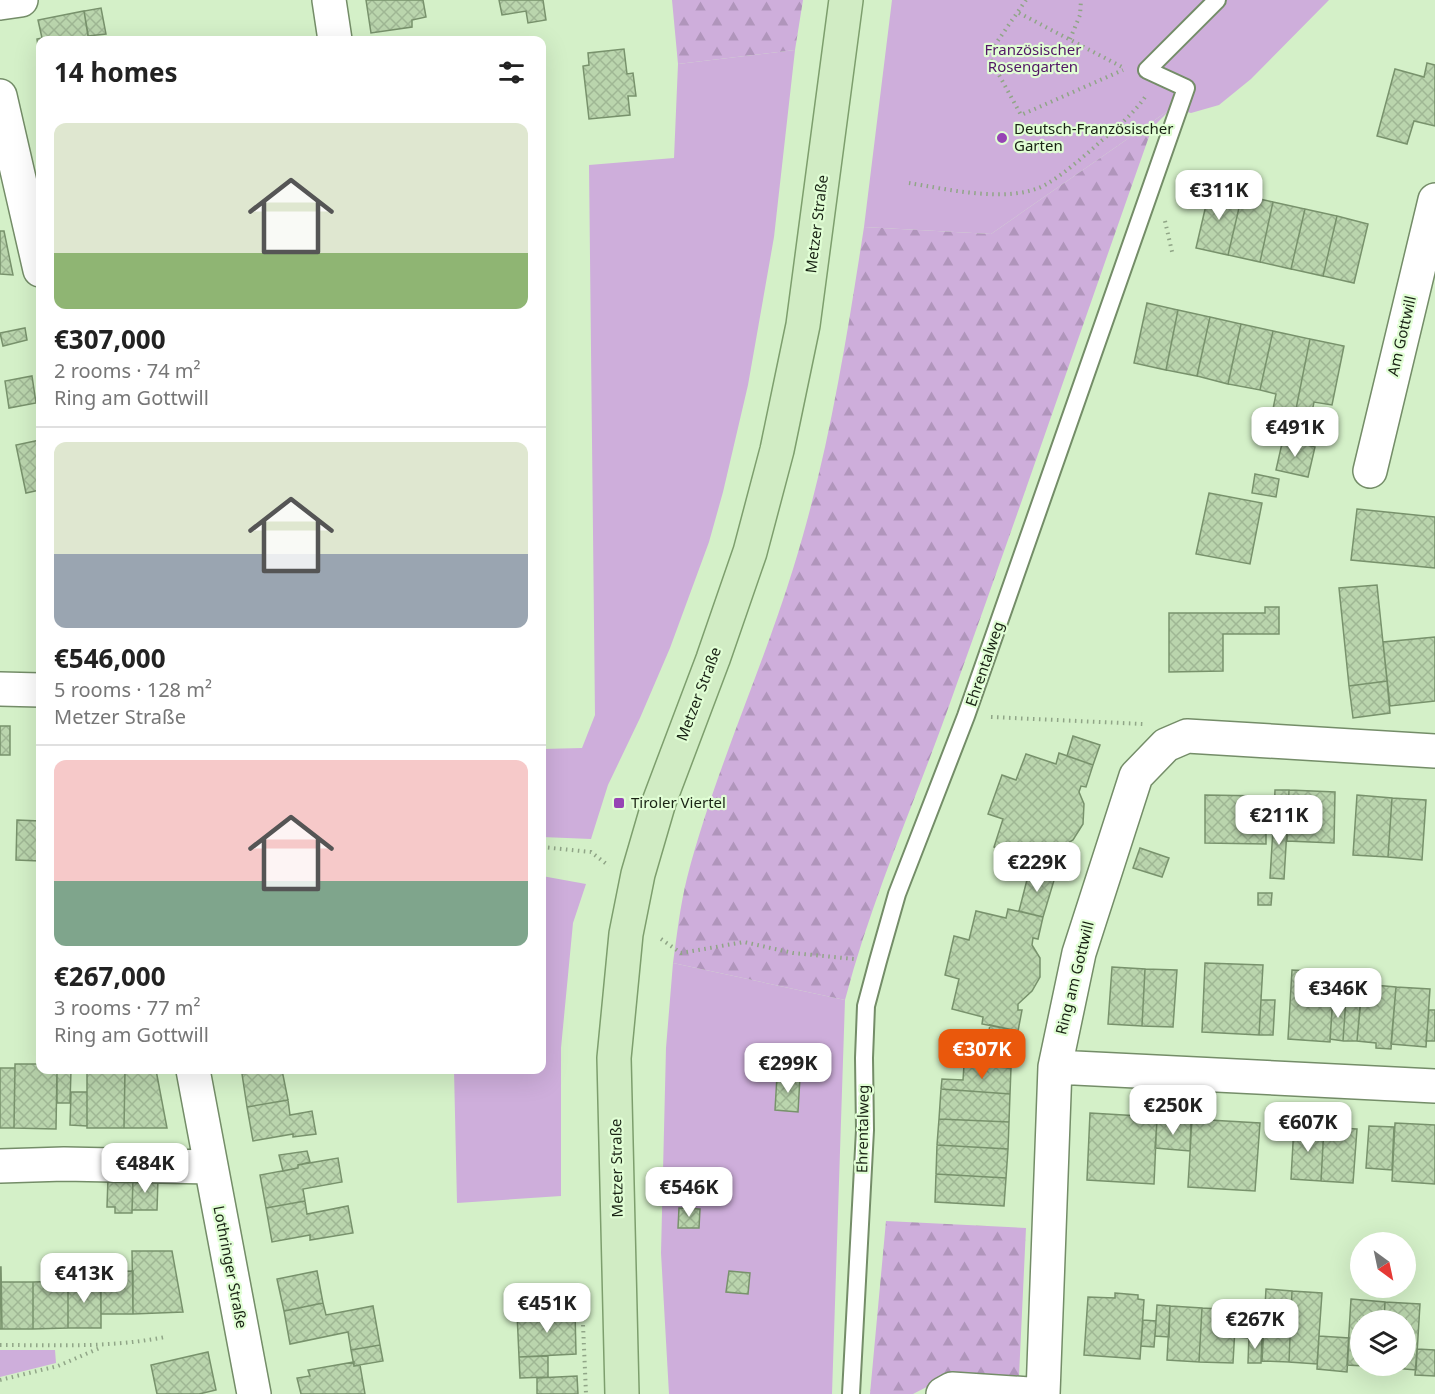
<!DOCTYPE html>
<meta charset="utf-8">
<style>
:root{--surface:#fff;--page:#f6f6f6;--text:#222;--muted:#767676;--line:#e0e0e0;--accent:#ea580c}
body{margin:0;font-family:"Noto Sans",sans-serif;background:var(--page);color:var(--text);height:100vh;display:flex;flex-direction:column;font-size:22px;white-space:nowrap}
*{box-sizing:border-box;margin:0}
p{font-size:20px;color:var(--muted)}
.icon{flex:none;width:33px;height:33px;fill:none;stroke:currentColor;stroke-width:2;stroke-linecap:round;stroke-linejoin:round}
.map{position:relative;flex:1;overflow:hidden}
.drawer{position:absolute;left:36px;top:36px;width:510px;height:1038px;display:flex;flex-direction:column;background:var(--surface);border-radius:12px;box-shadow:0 6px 24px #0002}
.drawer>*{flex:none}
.needle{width:39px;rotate:147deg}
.fabs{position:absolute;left:1350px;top:1232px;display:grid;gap:12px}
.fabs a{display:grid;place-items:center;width:66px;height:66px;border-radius:50%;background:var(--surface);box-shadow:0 6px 24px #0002;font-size:30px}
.price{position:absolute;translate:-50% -51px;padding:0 14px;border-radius:12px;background:#fff;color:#222;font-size:20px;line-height:39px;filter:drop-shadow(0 2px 3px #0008)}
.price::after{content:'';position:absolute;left:50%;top:36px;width:18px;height:14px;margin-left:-9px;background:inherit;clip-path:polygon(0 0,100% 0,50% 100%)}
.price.active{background:var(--accent);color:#fff}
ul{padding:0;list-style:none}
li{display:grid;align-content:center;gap:12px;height:318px;padding:0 18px}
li+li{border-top:2px solid var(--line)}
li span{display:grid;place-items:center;height:186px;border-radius:12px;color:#555}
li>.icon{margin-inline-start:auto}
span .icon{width:108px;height:108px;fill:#fffc;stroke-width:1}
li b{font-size:26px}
h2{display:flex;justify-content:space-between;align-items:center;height:72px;padding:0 18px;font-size:26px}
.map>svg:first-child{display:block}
.green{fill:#ceaedb}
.forest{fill:url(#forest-firs)}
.building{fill:url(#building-cross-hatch);stroke:#78926c;stroke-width:1.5}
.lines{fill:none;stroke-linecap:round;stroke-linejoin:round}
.service-casing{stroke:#748d68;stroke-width:20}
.minor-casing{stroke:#748d68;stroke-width:36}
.primary-casing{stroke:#7d9e6d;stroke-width:36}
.path{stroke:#90a587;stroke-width:4;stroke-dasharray:1.5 4.5;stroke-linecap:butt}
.service{stroke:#fff;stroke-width:16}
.minor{stroke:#fff;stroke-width:33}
.primary{stroke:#d1ecc4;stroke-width:33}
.poi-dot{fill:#9644b4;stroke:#e1fed5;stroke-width:2}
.labels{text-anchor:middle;stroke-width:4.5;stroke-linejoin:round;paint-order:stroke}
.park-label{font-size:15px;fill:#521766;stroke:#e1fed5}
.poi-label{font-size:15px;fill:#192314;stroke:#e1fed5;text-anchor:start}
.street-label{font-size:15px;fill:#192314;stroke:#e1fed5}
</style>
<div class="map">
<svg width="1435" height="1394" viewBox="0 0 1435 1394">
<defs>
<pattern id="forest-firs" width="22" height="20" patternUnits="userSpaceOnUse" patternTransform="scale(1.5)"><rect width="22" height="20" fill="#ceaedb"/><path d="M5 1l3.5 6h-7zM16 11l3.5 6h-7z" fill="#b095bb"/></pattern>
<pattern id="building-cross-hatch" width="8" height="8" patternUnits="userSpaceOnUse" patternTransform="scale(1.5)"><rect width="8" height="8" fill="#bad5ad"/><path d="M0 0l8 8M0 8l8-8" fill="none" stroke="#9fb794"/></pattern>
</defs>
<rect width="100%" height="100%" fill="#d4f0c8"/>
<path class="green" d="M 892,0 L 1329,0 L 1251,79 L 1219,105 L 1191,113 L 1172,108 L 991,234 L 864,227 Z
M 795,50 L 774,237 L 748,385 L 723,492 L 709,542 L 670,648 L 640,718 L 608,785 L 591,839 L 542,837 L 542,749 L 582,748 L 595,715 L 589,165 L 674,158 L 678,64 Z
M 542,876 L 586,884 L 573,923 L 561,1048 L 561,1196 L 457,1203 L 454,1070 L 542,1070 Z
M 673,963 L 845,1000 L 832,1394 L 669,1394 L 661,1253 L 666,1048 Z
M 0,1350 L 55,1350 L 56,1363 L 0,1377 Z"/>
<path class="forest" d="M 672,0 L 803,0 L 795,50 L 678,64 Z
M 1172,108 L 1152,128 C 1086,315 1022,503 955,689 C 919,793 873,893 845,1000 L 673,963 C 677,935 680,906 687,878 C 714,773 761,673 793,569 C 828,457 846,343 864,227 L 991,234 Z
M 886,1221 L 1026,1228 L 1019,1376 L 954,1373 L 913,1394 L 870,1394 Z"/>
<path class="building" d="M 366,0 L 423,0 L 426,17 L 412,20 L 412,27 L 371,33 Z
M 499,0 L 543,0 L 546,20 L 528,23 L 526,11 L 502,15 Z
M 101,8 L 106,34 L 88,36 L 84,11 Z
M 84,11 L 89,40 L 40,40 L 40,61 L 37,39 L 42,38 L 38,20 Z
M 624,49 L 627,74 L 633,73 L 636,96 L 628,96 L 630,115 L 589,119 L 583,66 L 589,65 L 588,53 Z
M 1427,63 L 1435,65 L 1435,126 L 1414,121 L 1407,144 L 1377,136 L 1395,69 L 1424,77 Z
M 1210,188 L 1242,195 L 1228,255 L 1196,248 Z
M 1242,195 L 1273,202 L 1260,262 L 1228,255 Z
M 1273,202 L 1305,209 L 1291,269 L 1260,262 Z
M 1305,209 L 1337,216 L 1323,276 L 1291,269 Z
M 1337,216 L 1368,224 L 1354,283 L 1323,276 Z
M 0,231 L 4,231 L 13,275 L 0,274 Z
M 1147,303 L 1178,310 L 1166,370 L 1134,363 Z
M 1178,310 L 1210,317 L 1197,376 L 1166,370 Z
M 1210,317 L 1241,324 L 1228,384 L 1197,376 Z
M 1241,324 L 1273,331 L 1260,390 L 1228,384 Z
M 25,328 L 27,340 L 3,346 L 0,333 Z
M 1273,331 L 1310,339 L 1295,414 L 1273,409 L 1276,394 L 1260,390 Z
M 1310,339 L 1344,346 L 1332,405 L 1314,402 L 1311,417 L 1295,414 Z
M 32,376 L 36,403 L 9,408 L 5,381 Z
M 1283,439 L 1315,447 L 1308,477 L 1276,470 Z
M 40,440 L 40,490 L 26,493 L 16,445 Z
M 1255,474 L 1279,479 L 1276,497 L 1252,493 Z
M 1209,493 L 1262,503 L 1250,564 L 1196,554 Z
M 1357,509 L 1435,517 L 1435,568 L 1351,560 Z
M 1377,585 L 1387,681 L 1349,686 L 1339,588 Z
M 1265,607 L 1279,607 L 1279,634 L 1223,634 L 1223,671 L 1169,672 L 1169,613 L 1265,613 Z
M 1435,637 L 1435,701 L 1390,706 L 1383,642 Z
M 1387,681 L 1390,713 L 1353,718 L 1349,686 Z
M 0,726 L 10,726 L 10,755 L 0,755 Z
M 1073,736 L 1100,745 L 1093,765 L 1067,756 Z
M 1059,753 L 1093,765 L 1086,787 L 1081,786 L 1079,792 L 1084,804 L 1083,824 L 1073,840 L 1060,848 L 1059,854 L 1063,856 L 1055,877 L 1020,865 L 1022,857 L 994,847 L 1003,819 L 988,814 L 1002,775 L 1016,780 L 1026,754 L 1056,764 Z
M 1275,790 L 1289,790 L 1288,813 L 1274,812 Z
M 1289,790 L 1335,792 L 1334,843 L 1287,841 Z
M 1205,795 L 1266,796 L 1266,844 L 1205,843 Z
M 1357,795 L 1392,798 L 1388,857 L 1353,855 Z
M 1392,798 L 1426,800 L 1422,860 L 1388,857 Z
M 1274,812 L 1288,813 L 1284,879 L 1270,878 Z
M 17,820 L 40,821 L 40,861 L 16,860 Z
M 1140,848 L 1169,858 L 1162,877 L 1133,868 Z
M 1030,868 L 1055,877 L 1043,917 L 1019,911 Z
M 1258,893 L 1272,893 L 1271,905 L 1258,905 Z
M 1008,909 L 1043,917 L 1038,939 L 1033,938 L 1032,945 L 1040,958 L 1040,977 L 1032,991 L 1018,1004 L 1018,1010 L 1022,1010 L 1018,1031 L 982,1024 L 983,1017 L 952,1009 L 959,979 L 945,975 L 954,936 L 969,940 L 976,911 L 1006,918 Z
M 1205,963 L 1263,965 L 1259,1035 L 1202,1032 Z
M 1112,967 L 1145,969 L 1142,1026 L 1108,1024 Z
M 1145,969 L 1177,970 L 1173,1027 L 1142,1026 Z
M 1292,970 L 1310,971 L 1314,977 L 1334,979 L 1330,1042 L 1288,1039 Z
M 1362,984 L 1396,987 L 1391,1049 L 1376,1048 L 1376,1043 L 1357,1041 Z
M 1396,987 L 1430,989 L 1426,1047 L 1391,1044 Z
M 1333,997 L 1346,998 L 1343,1041 L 1330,1039 Z
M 1346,998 L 1361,999 L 1357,1041 L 1343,1041 Z
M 1261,1000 L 1275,1000 L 1273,1035 L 1259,1035 Z
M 1429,1010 L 1435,1010 L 1435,1041 L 1426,1041 Z
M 990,1025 L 1018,1031 L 1013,1051 L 986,1047 Z
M 986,1047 L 1013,1051 L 1011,1068 L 982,1065 Z
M 15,1064 L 40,1064 L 40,1070 L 57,1070 L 56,1129 L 14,1128 Z
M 964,1065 L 1011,1068 L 1010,1094 L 941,1089 L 942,1079 L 963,1080 Z
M 0,1068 L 15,1068 L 14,1128 L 0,1128 Z
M 57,1070 L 71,1070 L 70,1103 L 57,1103 Z
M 87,1070 L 125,1070 L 124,1128 L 87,1128 Z
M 125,1070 L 156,1070 L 167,1128 L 124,1128 Z
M 268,1070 L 282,1070 L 288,1100 L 247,1107 L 242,1074 Z
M 777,1076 L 800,1077 L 798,1112 L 775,1110 Z
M 941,1089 L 1010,1094 L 1009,1122 L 939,1119 Z
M 71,1092 L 87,1092 L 87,1126 L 70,1125 Z
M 288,1100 L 290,1115 L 312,1111 L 316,1134 L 293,1137 L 293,1134 L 253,1141 L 247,1107 Z
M 1090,1113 L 1157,1117 L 1154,1184 L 1087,1180 Z
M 939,1119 L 1009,1122 L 1008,1149 L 937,1145 Z
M 1192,1119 L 1260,1123 L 1255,1191 L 1188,1187 Z
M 1157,1121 L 1191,1123 L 1190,1151 L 1155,1148 Z
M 1395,1123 L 1435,1125 L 1435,1184 L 1392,1181 Z
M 1294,1125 L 1324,1127 L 1321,1181 L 1291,1179 Z
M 1369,1126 L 1394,1127 L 1392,1170 L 1366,1168 Z
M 1324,1127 L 1357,1129 L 1353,1183 L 1321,1181 Z
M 937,1145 L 1008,1149 L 1006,1178 L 936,1174 Z
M 307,1151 L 310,1162 L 298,1165 L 298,1168 L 283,1171 L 279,1155 Z
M 338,1158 L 342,1182 L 303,1189 L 305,1201 L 266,1208 L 260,1175 L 298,1168 L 298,1165 Z
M 936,1174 L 1006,1178 L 1004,1206 L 935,1202 Z
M 108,1178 L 133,1179 L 132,1213 L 115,1213 L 115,1207 L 107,1207 Z
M 133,1179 L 158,1179 L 157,1210 L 132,1210 Z
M 305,1201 L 307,1214 L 348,1206 L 353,1233 L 310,1240 L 310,1235 L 272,1242 L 266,1208 Z
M 679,1208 L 700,1209 L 699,1228 L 678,1228 Z
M 132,1251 L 172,1251 L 183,1312 L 133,1314 Z
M 0,1267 L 1,1267 L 2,1329 L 0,1329 Z
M 133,1271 L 133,1314 L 101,1314 L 100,1272 Z
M 317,1271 L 323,1303 L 284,1311 L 277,1279 Z
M 729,1271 L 750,1273 L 748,1294 L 726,1292 Z
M 68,1281 L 68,1328 L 33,1329 L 33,1282 Z
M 68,1281 L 101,1281 L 101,1328 L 68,1328 Z
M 1,1282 L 33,1282 L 33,1329 L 2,1329 Z
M 1266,1289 L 1292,1291 L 1289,1362 L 1262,1361 Z
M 1292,1291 L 1322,1293 L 1317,1364 L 1289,1362 Z
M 571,1292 L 572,1311 L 555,1311 L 555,1293 Z
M 1115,1293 L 1138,1295 L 1138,1299 L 1144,1300 L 1140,1359 L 1084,1355 L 1088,1297 L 1115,1298 Z
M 1351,1299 L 1385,1302 L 1384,1320 L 1360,1320 L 1360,1365 L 1381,1365 L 1381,1367 L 1347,1365 Z
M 1385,1302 L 1420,1304 L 1416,1370 L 1381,1367 L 1381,1365 L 1406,1365 L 1406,1320 L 1384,1320 Z
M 323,1303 L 326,1315 L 373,1306 L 380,1345 L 351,1350 L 348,1332 L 290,1344 L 284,1311 Z
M 1157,1305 L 1170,1306 L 1169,1337 L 1155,1336 Z
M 1170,1306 L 1202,1308 L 1199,1362 L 1167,1360 Z
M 1202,1308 L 1236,1310 L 1233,1363 L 1199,1362 Z
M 1236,1310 L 1250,1310 L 1249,1338 L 1235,1337 Z
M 575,1311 L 576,1354 L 519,1357 L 517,1313 Z
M 1143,1320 L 1156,1321 L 1154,1347 L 1141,1346 Z
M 1249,1336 L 1262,1336 L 1261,1363 L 1248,1363 Z
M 1319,1336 L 1349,1338 L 1347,1372 L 1317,1369 Z
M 380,1345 L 383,1361 L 354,1366 L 351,1350 Z
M 1417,1349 L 1435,1350 L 1435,1376 L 1415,1375 Z
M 208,1352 L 216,1390 L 199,1394 L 157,1394 L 151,1365 Z
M 548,1356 L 548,1377 L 520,1378 L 519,1357 Z
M 354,1362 L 354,1366 L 360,1365 L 365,1394 L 301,1394 L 297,1378 L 310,1376 L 308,1370 Z
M 577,1376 L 578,1394 L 537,1394 L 537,1378 Z"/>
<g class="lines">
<g class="service-casing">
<path id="service" d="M 851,1394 L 865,1130 L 864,1058 L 866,1006 L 878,961 L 897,894 L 966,716 L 1186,88 L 1147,70 L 1217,0"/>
</g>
<g class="minor-casing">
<path id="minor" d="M 329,0 L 335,40
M 0,3 L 21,0
M 0,96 L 40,270
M 1370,471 L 1435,200
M 0,689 L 40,690
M 1055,1067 L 1435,1086
M 193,1070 L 254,1394
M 0,1166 L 64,1164 L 211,1167
M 943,1394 L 952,1389 L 1029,1394
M 1043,1394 L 1055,1067 L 1079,953 L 1136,776 L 1166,745 L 1187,736 L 1435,751"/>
</g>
<g class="primary-casing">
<path id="primary" d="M 622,1394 L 614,1058 L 626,934 L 638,874 L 659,802 L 713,659 L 750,552 L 777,450 L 803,325 L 846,0"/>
</g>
<path class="path" d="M 1026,0 L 988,55 L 1021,115 L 1123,70
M 1019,13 L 1124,68
M 1070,39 L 1080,15 L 1081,0
M 909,183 C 946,189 1010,204 1045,185 C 1064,174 1082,158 1099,143 C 1116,128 1135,113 1147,94
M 1165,221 L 1173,256
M 991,717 L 1143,724
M 542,847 L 591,852 L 609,866
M 661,939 L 681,953 L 744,942 L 793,953 L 854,959
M 582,1301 L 586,1394
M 0,1345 C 56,1345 110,1348 165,1337
M 0,1380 L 58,1366 L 102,1347"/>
<use href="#service" class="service"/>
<use href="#minor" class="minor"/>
<use href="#primary" class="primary"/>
</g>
<g class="poi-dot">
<circle cx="1002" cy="138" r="6"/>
<rect x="613" y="797" width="12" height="12" rx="3"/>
</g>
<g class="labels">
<g class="park-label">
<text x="1033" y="55">Französischer<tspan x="1033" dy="17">Rosengarten</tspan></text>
</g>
<g class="poi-label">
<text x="1014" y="134">Deutsch-Französischer<tspan x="1014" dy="17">Garten</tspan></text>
<text x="631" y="808">Tiroler Viertel</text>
</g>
<g class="street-label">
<text transform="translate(817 224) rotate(-83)" y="5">Metzer Straße</text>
<text transform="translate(1402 336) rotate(-77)" y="5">Am Gottwill</text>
<text transform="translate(985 664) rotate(-71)" y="5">Ehrentalweg</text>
<text transform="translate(699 694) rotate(-69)" y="5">Metzer Straße</text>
<text transform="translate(1075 978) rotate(-76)" y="5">Ring am Gottwill</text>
<text transform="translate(863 1129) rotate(-89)" y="5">Ehrentalweg</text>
<text transform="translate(617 1168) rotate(-91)" y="5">Metzer Straße</text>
<text transform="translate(230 1267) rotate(79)" y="5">Lothringer Straße</text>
</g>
</g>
</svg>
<div class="fabs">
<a><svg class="needle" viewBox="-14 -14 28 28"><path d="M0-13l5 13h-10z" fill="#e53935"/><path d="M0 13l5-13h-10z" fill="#767676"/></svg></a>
<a><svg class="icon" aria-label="layers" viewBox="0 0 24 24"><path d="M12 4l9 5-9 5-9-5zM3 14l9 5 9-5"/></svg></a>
</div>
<b class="price" style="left:1219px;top:221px">€311K</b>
<b class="price" style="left:1295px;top:458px">€491K</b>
<b class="price" style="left:1279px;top:846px">€211K</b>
<b class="price" style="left:1037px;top:893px">€229K</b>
<b class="price" style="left:1338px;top:1019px">€346K</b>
<b class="price active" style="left:982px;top:1080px">€307K</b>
<b class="price" style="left:788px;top:1094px">€299K</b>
<b class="price" style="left:1173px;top:1136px">€250K</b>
<b class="price" style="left:1308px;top:1153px">€607K</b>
<b class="price" style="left:145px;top:1194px">€484K</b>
<b class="price" style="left:689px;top:1218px">€546K</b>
<b class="price" style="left:84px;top:1304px">€413K</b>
<b class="price" style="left:547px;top:1334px">€451K</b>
<b class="price" style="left:1255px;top:1350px">€267K</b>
<section class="drawer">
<h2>14 homes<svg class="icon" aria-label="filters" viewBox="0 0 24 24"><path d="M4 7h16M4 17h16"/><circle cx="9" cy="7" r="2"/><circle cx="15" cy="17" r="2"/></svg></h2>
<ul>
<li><span style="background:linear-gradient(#dfe7d0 70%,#8fb573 0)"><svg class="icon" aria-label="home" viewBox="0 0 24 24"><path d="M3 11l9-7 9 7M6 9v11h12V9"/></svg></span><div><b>€307,000</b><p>2 rooms · 74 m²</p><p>Ring am Gottwill</p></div></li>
<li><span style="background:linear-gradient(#dfe7d0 60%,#9aa5b1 0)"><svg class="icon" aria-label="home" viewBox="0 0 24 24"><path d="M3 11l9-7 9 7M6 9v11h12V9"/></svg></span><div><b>€546,000</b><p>5 rooms · 128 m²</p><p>Metzer Straße</p></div></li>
<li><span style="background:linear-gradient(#f6c9c9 65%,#7fa58c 0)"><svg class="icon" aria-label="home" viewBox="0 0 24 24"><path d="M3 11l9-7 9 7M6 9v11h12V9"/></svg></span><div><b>€267,000</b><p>3 rooms · 77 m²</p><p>Ring am Gottwill</p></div></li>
</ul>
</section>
</div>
